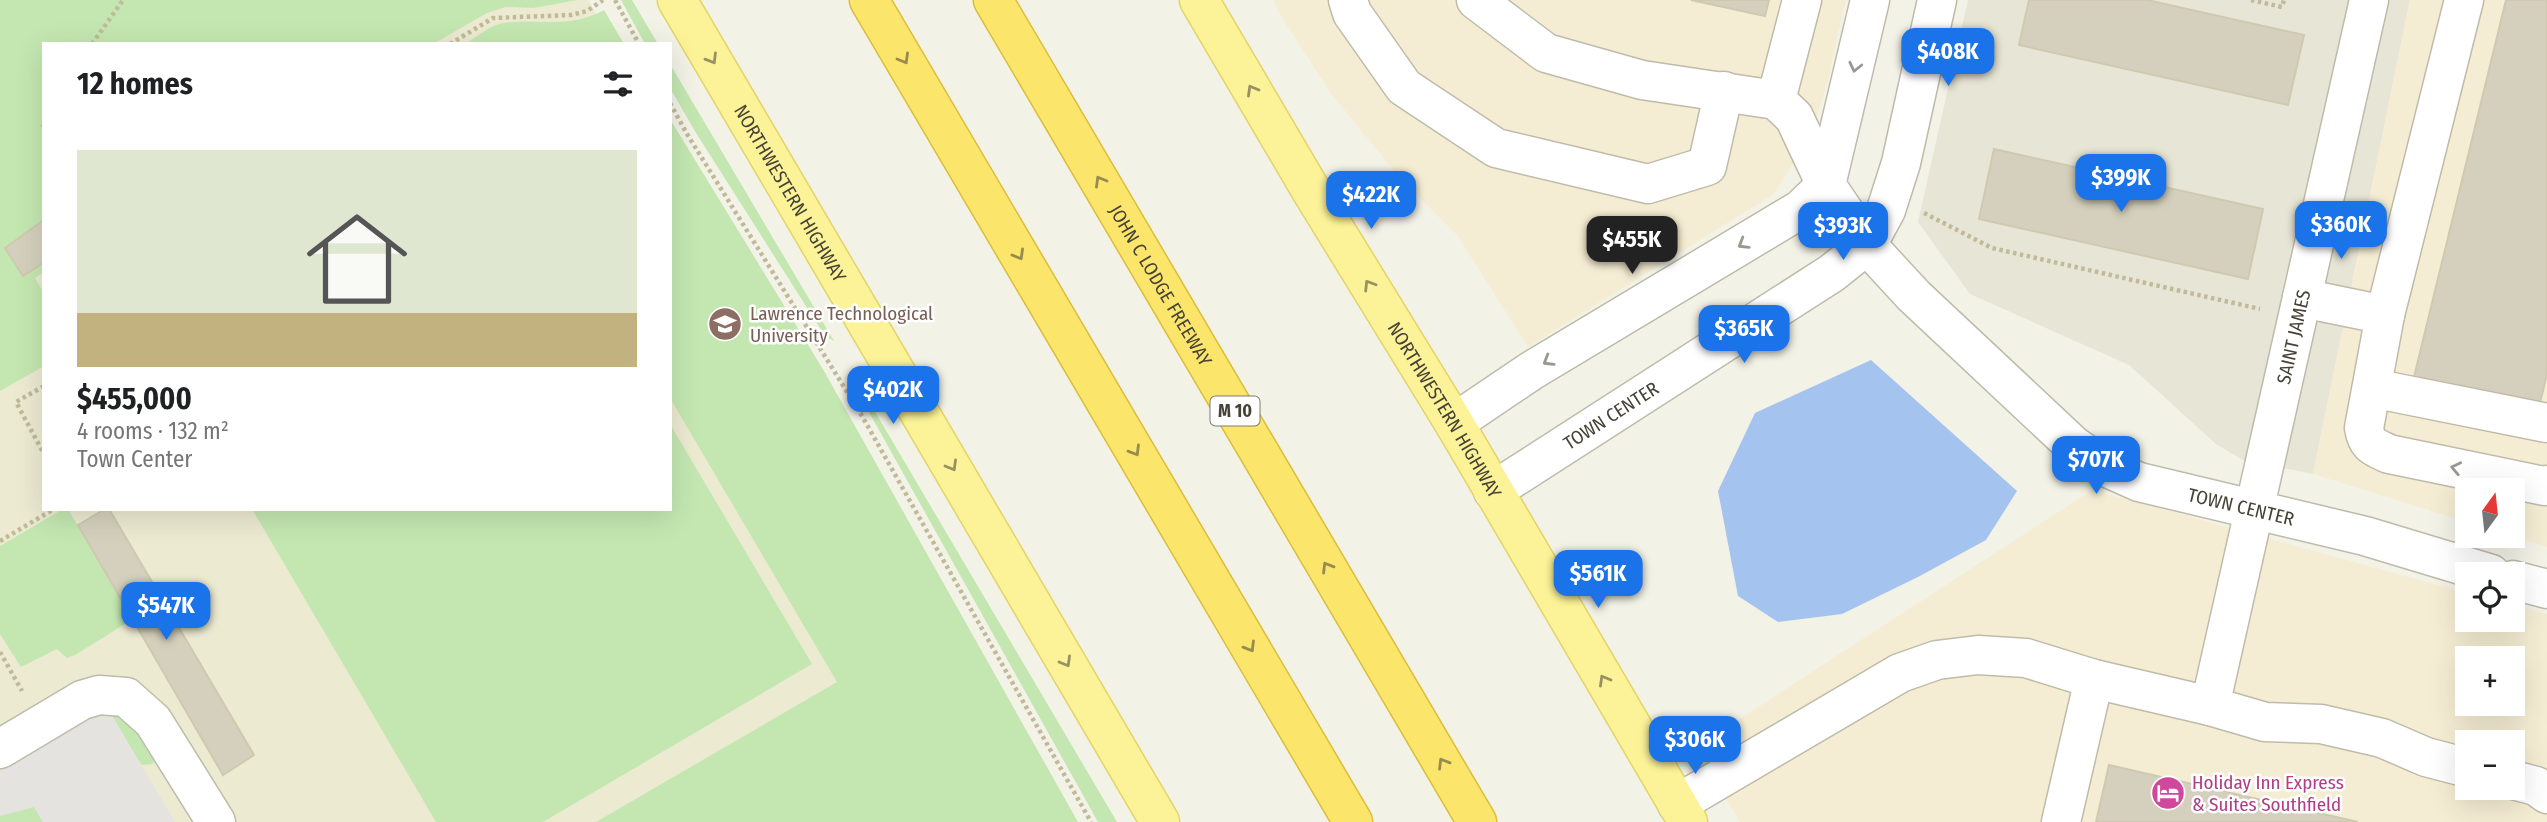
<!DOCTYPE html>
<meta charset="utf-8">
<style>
:root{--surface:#fff;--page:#f6f6f6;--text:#202124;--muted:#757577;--line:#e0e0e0;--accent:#1a73e8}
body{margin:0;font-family:"Fira Sans Condensed",sans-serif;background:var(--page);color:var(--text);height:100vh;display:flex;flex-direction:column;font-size:26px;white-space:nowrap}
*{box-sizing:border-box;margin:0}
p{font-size:23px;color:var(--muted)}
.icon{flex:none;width:38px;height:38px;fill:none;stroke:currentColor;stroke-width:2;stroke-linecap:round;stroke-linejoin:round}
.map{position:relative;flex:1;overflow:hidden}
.side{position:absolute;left:42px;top:42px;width:630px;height:469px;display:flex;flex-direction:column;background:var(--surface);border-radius:0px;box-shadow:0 7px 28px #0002}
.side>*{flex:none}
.needle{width:46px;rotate:15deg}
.fabs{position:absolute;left:2455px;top:478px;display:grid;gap:14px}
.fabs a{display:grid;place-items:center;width:70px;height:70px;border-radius:0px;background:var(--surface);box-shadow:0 7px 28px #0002;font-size:35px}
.price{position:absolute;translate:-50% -60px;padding:0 16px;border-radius:14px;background:var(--accent);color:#fff;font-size:23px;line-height:46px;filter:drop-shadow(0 2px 4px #0008)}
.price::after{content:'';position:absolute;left:50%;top:42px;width:21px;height:16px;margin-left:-10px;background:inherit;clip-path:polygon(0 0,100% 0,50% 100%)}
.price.active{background:#222;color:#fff}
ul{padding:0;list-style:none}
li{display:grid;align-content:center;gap:14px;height:371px;padding:0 35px}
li+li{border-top:2px solid var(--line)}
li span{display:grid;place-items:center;height:217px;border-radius:0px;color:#555}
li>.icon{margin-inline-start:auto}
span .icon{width:126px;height:126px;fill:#fffc;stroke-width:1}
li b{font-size:30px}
h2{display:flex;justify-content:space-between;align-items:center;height:84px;padding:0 35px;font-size:30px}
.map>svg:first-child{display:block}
.residential{fill:#e7e5d5}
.commercial{fill:#f5edd3;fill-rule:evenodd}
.education{fill:#ecead1}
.green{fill:#c4e7b1}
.parking{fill:#e4e3df}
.water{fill:#a5c3ef}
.building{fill:#d5d0bd;stroke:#cfc9b0;stroke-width:2}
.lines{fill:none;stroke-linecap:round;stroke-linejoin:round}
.minor-casing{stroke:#bfbbaa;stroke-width:41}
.major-casing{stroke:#e2d467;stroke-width:41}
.highway-casing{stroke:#dbbd3a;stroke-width:41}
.path{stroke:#c0ba9b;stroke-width:4.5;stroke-dasharray:3.5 3.5;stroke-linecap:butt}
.minor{stroke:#fff;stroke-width:38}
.major{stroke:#fcf297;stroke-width:38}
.highway{stroke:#fbe66b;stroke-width:38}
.oneway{stroke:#989262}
.oneway2{stroke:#978c4e}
.oneway3{stroke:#999890}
.labels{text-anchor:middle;stroke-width:5;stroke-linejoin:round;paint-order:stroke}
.shield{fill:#fff;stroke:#7e7b72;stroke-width:2}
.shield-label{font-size:18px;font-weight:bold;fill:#464336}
.street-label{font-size:19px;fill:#464336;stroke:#fff}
.education-label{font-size:19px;fill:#785e54;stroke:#fff;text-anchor:start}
.hotel-label{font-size:19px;fill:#b23c85;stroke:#fff;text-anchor:start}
</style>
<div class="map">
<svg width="2547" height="822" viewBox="0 0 2547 822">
<rect width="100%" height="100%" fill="#f3f2e7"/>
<path class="residential" d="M 1968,0 L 2410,0 L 2313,474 L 2243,460 L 2216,444 L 2129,365 L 1970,294 L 1918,222 Z"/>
<path class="commercial" d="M 1274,0 L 1846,0 L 1827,84 L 1811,135 L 1774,194 L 1528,347 L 1457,235 L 1401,179 L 1332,95 L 1279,13 Z
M 2410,0 L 2547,0 L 2547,547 L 2511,536 L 2513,490 L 2468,490 L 2467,522 L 2313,474 Z
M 2092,490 L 2467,593 L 2468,620 L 2513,620 L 2513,605 L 2547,614 L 2547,822 L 1740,822 L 1695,748 ZM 2468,658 L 2513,658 L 2513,704 L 2468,704 ZM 2468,742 L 2513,742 L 2513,788 L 2468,788 Z"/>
<path class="education" d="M 0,0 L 588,0 L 614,44 L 44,44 L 44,509 L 670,509 L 670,138 L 1076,822 L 0,822 Z"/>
<path class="green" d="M 0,0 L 578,0 L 533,8 L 506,7 L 487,13 L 433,44 L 44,44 L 44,272 L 35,278 L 44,293 L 44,366 L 0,391 Z
M 621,0 L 632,0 L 658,44 L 645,44 Z
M 604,10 L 624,44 L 465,44 C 475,38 488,27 499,24 C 537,16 565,31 604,10 Z
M 670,64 L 834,341 L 825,336 L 696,133 L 670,88 Z
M 670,119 L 824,371 L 1078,822 L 596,822 L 837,682 L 670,398 Z
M 871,405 L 1117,822 L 1098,822 L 870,414 L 868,408 Z
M 670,424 L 812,664 L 543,822 L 436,822 L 252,509 L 670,509 Z
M 63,509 L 68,509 L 133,619 L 75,655 L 67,658 L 57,649 L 21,667 L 0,634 L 0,546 Z
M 124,710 L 155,760 L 153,764 L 142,765 L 131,751 L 35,808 L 43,822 L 0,822 L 0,805 L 122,734 L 110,712 Z"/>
<path class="parking" d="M 107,707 L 175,822 L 43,822 L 34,807 L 0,816 L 0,768 Z"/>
<path class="water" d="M 1871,360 L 2017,491 L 1986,540 L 1918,577 L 1842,614 L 1778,622 L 1738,596 L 1718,491 L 1755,413 Z"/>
<path class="building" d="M 1691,0 L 1769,0 L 1765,16 Z
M 2029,0 L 2147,0 L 2304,35 L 2288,105 L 2019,45 Z
M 2506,0 L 2547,0 L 2547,374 L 2538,411 L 2413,381 Z
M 1994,149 L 2263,209 L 2248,279 L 1979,219 Z
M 44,220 L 44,262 L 23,276 L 5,248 Z
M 105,509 L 109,509 L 254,755 L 223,775 L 78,525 Z
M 2109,765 L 2358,822 L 2096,822 Z"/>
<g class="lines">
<g class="minor-casing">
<g id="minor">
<path d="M 1348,0 L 1352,13 L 1404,87 L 1496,148 L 1648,184 L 1707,166 L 1724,91"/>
<path id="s1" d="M 1476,0 L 1546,53 L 1642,80 L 1776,100 L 1794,117 L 1826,185 L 1867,245 L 1914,296 L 2073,445 L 2103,466 L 2139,482 L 2365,536 L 2491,574"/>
<path d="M 1776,100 L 1802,0"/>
<path d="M 2302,298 L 2385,315 L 2464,0"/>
<path d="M 2385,315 L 2364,428 C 2367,446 2374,447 2389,454 L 2544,486 L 2547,485"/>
<path d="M 2372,388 L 2547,423"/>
<path d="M 1454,423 L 1531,371 L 1801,209 L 1826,185 L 1870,0"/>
<path id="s2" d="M 1493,491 L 1832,273 L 1867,245 L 1886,210 L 1901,163 L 1937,0"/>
<path d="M 2513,580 L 2547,589"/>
<path d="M 2210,706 L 2265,722 L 2321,724 L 2382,738 L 2426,757 L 2468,768"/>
<path d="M 0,749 L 82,700 L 99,695 L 126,697 L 153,721 L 216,822"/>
<path d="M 2513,780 L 2536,786 L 2547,794"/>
<path id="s3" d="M 1677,804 L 1900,673 L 1937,660 L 1978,655 L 2026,658 L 2094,679 L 2210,706 L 2369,0"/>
<path d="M 2061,822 L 2094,679"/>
</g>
</g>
<g class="major-casing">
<g id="major">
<path id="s4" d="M 677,0 L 1160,822"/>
<path id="s5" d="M 1199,0 L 1312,192 L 1454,423 L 1688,822"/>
</g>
</g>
<g class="highway-casing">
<g id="highway">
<path d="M 869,0 L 1353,822"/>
<path id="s6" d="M 993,0 L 1477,822"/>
</g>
</g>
<path class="path" d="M 615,0 L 639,44
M 2251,0 L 2282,7 L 2284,0
M 92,44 L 123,0
M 450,44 L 493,18 L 571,15 L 587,11 L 603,0
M 670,103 L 687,134 L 862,416 L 1091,822
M 42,127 L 44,125
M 1924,213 L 1992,248 L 2260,309
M 44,386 L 16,402 L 44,454
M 0,541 L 54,509
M 0,652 L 22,691"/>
<use href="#minor" class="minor"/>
<use href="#major" class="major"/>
<use href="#highway" class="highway"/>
</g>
<defs><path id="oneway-chevron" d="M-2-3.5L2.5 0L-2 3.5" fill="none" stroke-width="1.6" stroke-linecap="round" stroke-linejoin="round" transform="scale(1.75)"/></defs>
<g class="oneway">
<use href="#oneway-chevron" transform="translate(712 59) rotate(59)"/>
<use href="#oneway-chevron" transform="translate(1252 90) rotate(-120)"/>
<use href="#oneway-chevron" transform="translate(1369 285) rotate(-122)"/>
<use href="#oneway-chevron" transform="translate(952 466) rotate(60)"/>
<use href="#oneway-chevron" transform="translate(1066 662) rotate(60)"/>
<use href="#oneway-chevron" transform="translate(1604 680) rotate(-120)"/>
</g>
<g class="oneway2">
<use href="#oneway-chevron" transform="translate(904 59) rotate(60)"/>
<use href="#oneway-chevron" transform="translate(1100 181) rotate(-120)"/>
<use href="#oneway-chevron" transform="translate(1019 255) rotate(60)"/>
<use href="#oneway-chevron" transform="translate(1135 451) rotate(59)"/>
<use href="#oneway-chevron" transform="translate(1327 567) rotate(-121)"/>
<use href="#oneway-chevron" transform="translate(1250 647) rotate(59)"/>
<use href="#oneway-chevron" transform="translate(1443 763) rotate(-121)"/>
</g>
<g class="oneway3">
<use href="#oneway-chevron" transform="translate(1855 67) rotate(103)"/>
<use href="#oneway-chevron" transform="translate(1743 244) rotate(149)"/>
<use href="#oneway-chevron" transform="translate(1548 361) rotate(149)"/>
<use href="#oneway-chevron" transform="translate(2456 468) rotate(-168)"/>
</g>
<defs>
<g id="university-disc" transform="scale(1.75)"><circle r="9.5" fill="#8d6e63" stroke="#fff"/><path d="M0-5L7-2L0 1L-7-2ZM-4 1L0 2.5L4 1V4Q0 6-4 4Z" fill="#fff"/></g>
<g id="hotel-disc" transform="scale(1.75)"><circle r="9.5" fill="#d1479c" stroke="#fff"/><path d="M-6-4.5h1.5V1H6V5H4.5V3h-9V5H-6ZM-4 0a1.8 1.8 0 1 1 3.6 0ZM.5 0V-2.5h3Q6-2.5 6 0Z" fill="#fff"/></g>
</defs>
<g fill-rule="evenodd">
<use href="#university-disc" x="725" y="324"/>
<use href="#hotel-disc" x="2168" y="793"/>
</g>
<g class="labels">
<rect class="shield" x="1210.5" y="396.5" width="49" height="29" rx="5"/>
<g class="shield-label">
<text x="1235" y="417">M 10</text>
</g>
<g class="street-label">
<text dy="7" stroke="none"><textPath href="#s4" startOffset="224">NORTHWESTERN HIGHWAY</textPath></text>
<text dy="7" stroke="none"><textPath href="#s6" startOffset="331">JOHN C LODGE FREEWAY</textPath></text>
<text dy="7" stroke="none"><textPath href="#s3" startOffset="956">SAINT JAMES</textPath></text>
<text dy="7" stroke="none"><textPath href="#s5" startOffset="478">NORTHWESTERN HIGHWAY</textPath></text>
<text dy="7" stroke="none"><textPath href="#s2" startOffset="140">TOWN CENTER</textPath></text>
<text dy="7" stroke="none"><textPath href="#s1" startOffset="964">TOWN CENTER</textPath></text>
</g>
<g class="education-label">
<text x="750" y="320">Lawrence Technological<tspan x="750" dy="22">University</tspan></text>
</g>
<g class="hotel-label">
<text x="2192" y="789">Holiday Inn Express<tspan x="2192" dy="22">&amp; Suites Southfield</tspan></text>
</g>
</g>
</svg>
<div class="fabs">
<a><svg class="needle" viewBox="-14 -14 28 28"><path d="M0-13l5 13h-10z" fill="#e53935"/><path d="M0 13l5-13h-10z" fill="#757577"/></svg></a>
<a><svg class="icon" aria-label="locate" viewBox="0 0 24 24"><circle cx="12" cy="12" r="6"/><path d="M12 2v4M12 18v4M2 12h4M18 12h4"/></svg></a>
<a>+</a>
<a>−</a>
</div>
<b class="price" style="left:1948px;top:88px">$408K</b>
<b class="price" style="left:2121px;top:214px">$399K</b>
<b class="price" style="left:1371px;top:231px">$422K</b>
<b class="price" style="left:2341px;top:261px">$360K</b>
<b class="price" style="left:1843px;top:262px">$393K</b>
<b class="price active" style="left:1632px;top:276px">$455K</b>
<b class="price" style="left:1744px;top:365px">$365K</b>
<b class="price" style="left:893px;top:426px">$402K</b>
<b class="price" style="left:2096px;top:496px">$707K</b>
<b class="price" style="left:1598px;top:610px">$561K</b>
<b class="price" style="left:166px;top:642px">$547K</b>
<b class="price" style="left:1695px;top:776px">$306K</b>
<section class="side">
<h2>12 homes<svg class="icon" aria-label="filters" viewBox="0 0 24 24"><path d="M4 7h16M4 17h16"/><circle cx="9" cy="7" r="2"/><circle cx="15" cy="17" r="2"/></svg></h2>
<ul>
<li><span style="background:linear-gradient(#dfe7d0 75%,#c2b280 0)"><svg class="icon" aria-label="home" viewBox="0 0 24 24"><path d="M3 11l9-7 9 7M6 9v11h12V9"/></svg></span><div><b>$455,000</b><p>4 rooms · 132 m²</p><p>Town Center</p></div></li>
</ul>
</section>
</div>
